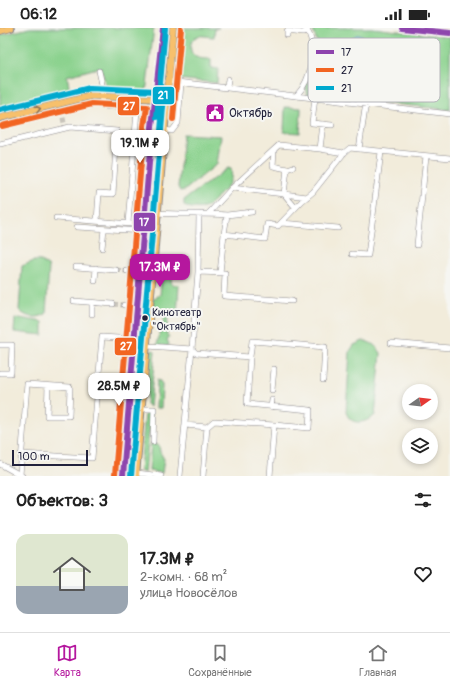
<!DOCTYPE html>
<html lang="ru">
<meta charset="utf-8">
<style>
:root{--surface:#fff;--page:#f6f6f6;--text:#222;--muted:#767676;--line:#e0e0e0;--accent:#b5179e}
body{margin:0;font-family:Pangolin,sans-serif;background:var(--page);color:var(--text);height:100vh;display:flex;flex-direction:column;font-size:15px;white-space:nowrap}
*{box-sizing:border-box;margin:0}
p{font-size:13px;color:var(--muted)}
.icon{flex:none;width:22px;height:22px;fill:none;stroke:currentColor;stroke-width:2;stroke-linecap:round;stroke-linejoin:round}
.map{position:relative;height:448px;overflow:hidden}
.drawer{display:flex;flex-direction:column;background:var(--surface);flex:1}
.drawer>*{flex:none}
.needle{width:26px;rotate:76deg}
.controls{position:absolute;left:402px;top:356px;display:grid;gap:8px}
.controls a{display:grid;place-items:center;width:36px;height:36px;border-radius:50%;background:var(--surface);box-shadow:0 2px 6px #0003;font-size:20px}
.scale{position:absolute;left:12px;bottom:10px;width:76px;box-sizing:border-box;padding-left:4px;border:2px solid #22223b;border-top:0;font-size:11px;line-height:14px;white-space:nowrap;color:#22223b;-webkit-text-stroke:3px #f6f6f2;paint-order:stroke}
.price{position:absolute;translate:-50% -34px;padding:0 9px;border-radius:8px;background:#fff;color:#222;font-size:13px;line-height:26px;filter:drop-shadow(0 1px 2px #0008)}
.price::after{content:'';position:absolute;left:50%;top:24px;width:12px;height:9px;margin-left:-6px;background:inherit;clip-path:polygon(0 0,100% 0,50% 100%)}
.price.selected{background:var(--accent);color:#fff}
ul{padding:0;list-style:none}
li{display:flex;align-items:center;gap:12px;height:100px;padding:0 16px}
li span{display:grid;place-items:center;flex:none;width:112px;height:80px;border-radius:12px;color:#555}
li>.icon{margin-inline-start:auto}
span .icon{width:48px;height:48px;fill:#fffc;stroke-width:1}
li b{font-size:17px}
h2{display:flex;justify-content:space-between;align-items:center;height:48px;padding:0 16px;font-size:17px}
.status{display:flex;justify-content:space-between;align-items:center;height:28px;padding:0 20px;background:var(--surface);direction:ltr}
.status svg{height:11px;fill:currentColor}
.tabs{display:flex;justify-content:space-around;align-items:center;height:56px;border-top:1px solid var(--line);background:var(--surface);font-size:11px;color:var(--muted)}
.tabs a{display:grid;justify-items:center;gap:2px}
.tabs .selected{color:var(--accent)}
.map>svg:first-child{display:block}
.green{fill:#89d18c;stroke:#567a64}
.water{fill:#68bde5;stroke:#457090}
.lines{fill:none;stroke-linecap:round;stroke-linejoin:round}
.minor-tunnel{stroke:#c8c4bb;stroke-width:5;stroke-dasharray:5 2.5;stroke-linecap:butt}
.minor-casing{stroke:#8a878b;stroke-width:6}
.major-casing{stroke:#8a878b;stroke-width:8}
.minor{stroke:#fff;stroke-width:5}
.major{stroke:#f7c06c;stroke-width:6}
.bus-1-casing{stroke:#f6f6f2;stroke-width:9}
.bus-2-casing{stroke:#f6f6f2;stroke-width:9}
.bus-3-casing{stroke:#f6f6f2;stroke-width:9}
.bus-1{stroke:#8e44ad;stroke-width:6}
.bus-2{stroke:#f26522;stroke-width:6}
.bus-3{stroke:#00a9ce;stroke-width:6}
.oneway{stroke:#8c7154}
.bus-dot{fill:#22223b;stroke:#f6f6f2;stroke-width:1.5}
.labels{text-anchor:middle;stroke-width:4;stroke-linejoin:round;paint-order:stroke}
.bus-label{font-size:11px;fill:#22223b;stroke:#f6f6f2;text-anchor:start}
.poi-label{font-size:12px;fill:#22223b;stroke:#f6f6f2;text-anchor:start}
.key{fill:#f6f6f2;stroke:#b6b6bb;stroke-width:1}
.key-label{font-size:11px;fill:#22223b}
.line-badge{stroke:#f6f6f2;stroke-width:1.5}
.badge-label{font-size:11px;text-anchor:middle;font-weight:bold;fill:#fff}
</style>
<div class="status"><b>06:12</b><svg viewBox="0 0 49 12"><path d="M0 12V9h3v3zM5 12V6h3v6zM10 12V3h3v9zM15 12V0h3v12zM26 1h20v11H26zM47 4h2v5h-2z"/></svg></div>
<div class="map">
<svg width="450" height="448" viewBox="0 0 450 448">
<rect width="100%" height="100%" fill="#f6f6f2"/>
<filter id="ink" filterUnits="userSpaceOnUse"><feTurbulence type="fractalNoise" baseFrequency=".025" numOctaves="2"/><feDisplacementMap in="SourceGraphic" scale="8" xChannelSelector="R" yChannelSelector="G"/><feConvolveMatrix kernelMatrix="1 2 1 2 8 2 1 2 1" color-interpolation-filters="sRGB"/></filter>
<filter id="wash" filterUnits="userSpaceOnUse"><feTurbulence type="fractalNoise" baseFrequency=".012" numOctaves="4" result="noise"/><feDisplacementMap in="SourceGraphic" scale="16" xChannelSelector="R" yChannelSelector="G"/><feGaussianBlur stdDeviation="0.9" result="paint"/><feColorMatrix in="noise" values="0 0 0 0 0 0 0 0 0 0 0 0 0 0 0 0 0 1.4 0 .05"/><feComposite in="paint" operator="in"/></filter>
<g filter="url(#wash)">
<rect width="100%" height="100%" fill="#f2ecdb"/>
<path class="green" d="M 30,0 L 154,0 L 146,65 L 107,63 L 101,39 L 67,48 L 71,68 L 0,86 L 0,7 Z
M 182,0 L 219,0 L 215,0 L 214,9 C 209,9 202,7 198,8 C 189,11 188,25 196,29 C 200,31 207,31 211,31 L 211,40 L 218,41 L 217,55 L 177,51 Z
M 312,0 L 372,0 L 450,9 L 450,82 L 308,66 L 306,62 L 306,57 L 325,34 Z
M 285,79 L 301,80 L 300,105 L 284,104 Z
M 156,106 L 161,107 L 133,448 L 127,448 Z
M 183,106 L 221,108 L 217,136 L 185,162 L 180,163 L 178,159 Z
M 228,140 L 231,141 C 234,155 224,163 214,172 C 211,175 208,178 204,180 C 199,181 192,180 186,179 L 184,177 L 184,172 Z
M 34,233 L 41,233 L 49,239 L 46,286 C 37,291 26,290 19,282 L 22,238 Z
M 162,244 L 172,245 L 171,256 L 179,257 L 177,287 L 168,286 L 167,305 L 166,305 L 169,309 L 167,312 L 169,316 L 168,318 L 157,317 L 160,304 L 162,304 L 164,288 L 159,287 L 152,282 L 153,271 L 160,267 Z
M 19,290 L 43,294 L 43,307 L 14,304 L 15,291 Z
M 363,313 C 372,314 376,318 381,325 L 375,387 C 366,395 351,399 346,384 L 350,323 L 354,317 Z
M 154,322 L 155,323 L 150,379 L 146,376 L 150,323 Z
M 157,352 L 160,353 L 162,357 L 161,380 L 156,380 Z
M 148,384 L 151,385 L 145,445 L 140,443 L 145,386 Z
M 151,416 L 159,417 L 160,424 L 164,431 L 162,445 L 149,443 Z"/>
<path class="water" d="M 356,7 L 362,7 L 365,11 C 363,21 339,36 329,29 L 328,25 C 346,23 344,17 356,7 Z"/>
</g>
<g filter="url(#ink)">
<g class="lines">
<path class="minor-tunnel" d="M 60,75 L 65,100
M 116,242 L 127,243
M 113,276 L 124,277"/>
<g class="minor-casing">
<path id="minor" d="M 287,7 L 287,3 L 303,5 L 307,2
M 99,43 L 103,61 L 101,78 L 137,81
M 168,53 L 450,86
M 227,59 L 228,51
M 297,67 C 311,52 318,20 307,2 L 308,0
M 315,70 L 312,95 L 332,97
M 367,77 L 365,81 L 359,121 L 450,130
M 164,102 L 172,103 L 178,95 L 181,55
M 0,116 L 70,99 L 117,103 L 113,166 L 99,165 L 97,193
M 320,121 L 344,125
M 274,122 L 273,138 L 287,141
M 232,160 L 284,166 L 287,141 L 293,139
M 284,166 L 307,169
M 284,166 L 295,179
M 158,185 C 181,187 204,185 227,187 L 224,206 L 265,211 L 267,196 L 278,198 L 302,173 L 313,164 L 344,125 L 350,120 L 359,121
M 209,185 L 232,160 L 279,117 L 320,121 L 323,96
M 227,187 L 252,184
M 56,190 L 144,197
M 128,195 L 138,70
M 282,195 L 338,200
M 77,199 L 143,203
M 417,217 L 426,128
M 102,220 L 104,201
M 352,226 L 368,227 L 381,124
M 76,239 L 116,242
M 127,243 L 140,244
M 198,244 L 199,187
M 220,245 L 224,206
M 95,253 L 96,240
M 74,273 L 113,276
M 124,277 L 137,279
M 92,286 L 92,275
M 391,315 L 450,320
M 0,317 L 12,317 L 11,345 L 0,345
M 147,318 L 192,321 L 180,448
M 250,329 L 252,313 L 325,319 L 323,352
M 272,362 L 274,341
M 271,379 L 272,372
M 142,381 L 154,381 L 153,414
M 185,397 L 207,399 L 203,448
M 274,397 L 309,400 L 310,382 L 247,376 L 250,329 L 196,325 L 192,321 L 198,244 L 225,245 L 224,268 L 292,273
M 207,399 L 214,393 L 274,397 L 270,448
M 21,426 L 92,430 L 102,309 L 134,311
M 0,436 L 22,448
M 137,445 L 161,448
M 20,447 L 27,356 L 70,359 L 69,388 L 47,388 L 48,358"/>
</g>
<g class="major-casing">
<path id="major" d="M 402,0 L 450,5
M 0,3 L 11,0
M 0,90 L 91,68 L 160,71
M 123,448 L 152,99 L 156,71 L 163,0
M 136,448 L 173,0"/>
</g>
<use href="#minor" class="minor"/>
<use href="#major" class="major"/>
<g class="bus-1-casing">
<path id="bus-1" d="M 402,0 L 450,5
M 123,448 L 152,99 L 163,0"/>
</g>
<g class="bus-2-casing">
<path id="bus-2" d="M 173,91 L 181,1
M 2,98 L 92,76 L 147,79 L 144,98 L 115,447"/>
</g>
<g class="bus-3-casing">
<path id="bus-3" d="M 0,82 L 90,60 L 157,63 L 161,65 L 164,68 L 131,448
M 157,89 L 165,0"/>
</g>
<use href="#bus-1" class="bus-1"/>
<use href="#bus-2" class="bus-2"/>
<use href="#bus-3" class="bus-3"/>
</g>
<defs><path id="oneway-chevron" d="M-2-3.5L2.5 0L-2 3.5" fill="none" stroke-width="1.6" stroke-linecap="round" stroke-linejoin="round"/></defs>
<use class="oneway" href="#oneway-chevron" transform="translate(38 81) rotate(-14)"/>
</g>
<defs>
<g id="civic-square" transform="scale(1)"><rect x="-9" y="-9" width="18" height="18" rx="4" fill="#b5179e" stroke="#f6f6f2"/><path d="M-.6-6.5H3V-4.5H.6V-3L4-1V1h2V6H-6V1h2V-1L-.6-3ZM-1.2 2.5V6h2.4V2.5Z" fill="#fff"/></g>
</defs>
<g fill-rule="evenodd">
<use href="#civic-square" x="215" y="85"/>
</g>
<circle class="bus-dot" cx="145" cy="290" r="3.5"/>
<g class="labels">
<g class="bus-label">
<text x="152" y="288">Кинотеатр<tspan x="152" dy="14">"Октябрь"</tspan></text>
</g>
<g class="poi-label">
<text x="229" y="89">Октябрь</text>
</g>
</g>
<rect x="308" y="10" width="132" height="64" rx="6" class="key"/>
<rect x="316" y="22" width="18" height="4" fill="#8e44ad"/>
<rect x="316" y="40" width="18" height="4" fill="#f26522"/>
<rect x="316" y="58" width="18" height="4" fill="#00a9ce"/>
<g class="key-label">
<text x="341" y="28">17</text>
<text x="341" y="46">27</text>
<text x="341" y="64">21</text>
</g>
<g class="line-badge">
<rect x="152" y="58" width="23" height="19" rx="4" fill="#00a9ce"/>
<rect x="117" y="68" width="23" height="20" rx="4" fill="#f26522"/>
<rect x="133" y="184" width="23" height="20" rx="4" fill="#8e44ad"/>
<rect x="114" y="309" width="23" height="19" rx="4" fill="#f26522"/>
</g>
<g class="badge-label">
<text x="163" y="71">21</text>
<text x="129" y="82">27</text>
<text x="144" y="198">17</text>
<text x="126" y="322">27</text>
</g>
</svg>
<div class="controls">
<a><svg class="needle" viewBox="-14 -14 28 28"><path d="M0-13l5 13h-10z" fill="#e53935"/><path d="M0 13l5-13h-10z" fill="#767676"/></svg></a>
<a><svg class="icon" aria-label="layers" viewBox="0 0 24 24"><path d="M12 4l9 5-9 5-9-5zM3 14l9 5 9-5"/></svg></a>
</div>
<div class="scale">100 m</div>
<b class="price" style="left:140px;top:136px">19.1M ₽</b>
<b class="price selected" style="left:160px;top:260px">17.3M ₽</b>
<b class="price" style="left:119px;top:379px">28.5M ₽</b>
</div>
<section class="drawer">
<h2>Объектов: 3<svg class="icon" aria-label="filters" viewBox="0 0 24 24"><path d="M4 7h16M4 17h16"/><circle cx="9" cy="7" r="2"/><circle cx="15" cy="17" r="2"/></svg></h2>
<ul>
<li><span style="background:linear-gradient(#dfe7d0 65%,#9aa5b1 0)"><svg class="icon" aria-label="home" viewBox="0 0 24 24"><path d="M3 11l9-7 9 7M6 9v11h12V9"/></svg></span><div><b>17.3M ₽</b><p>2-комн. · 68 m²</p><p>улица Новосёлов</p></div><svg class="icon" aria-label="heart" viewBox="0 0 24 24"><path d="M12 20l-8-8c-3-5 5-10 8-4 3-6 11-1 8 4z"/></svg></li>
</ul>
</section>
<nav class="tabs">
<a class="selected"><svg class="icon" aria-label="map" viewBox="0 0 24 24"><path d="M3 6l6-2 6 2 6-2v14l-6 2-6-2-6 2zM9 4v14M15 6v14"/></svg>Карта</a>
<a><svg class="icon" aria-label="saved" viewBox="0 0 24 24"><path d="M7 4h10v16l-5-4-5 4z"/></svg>Сохранённые</a>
<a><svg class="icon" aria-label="home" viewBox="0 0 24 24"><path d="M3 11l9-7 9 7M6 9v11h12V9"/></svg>Главная</a>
</nav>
